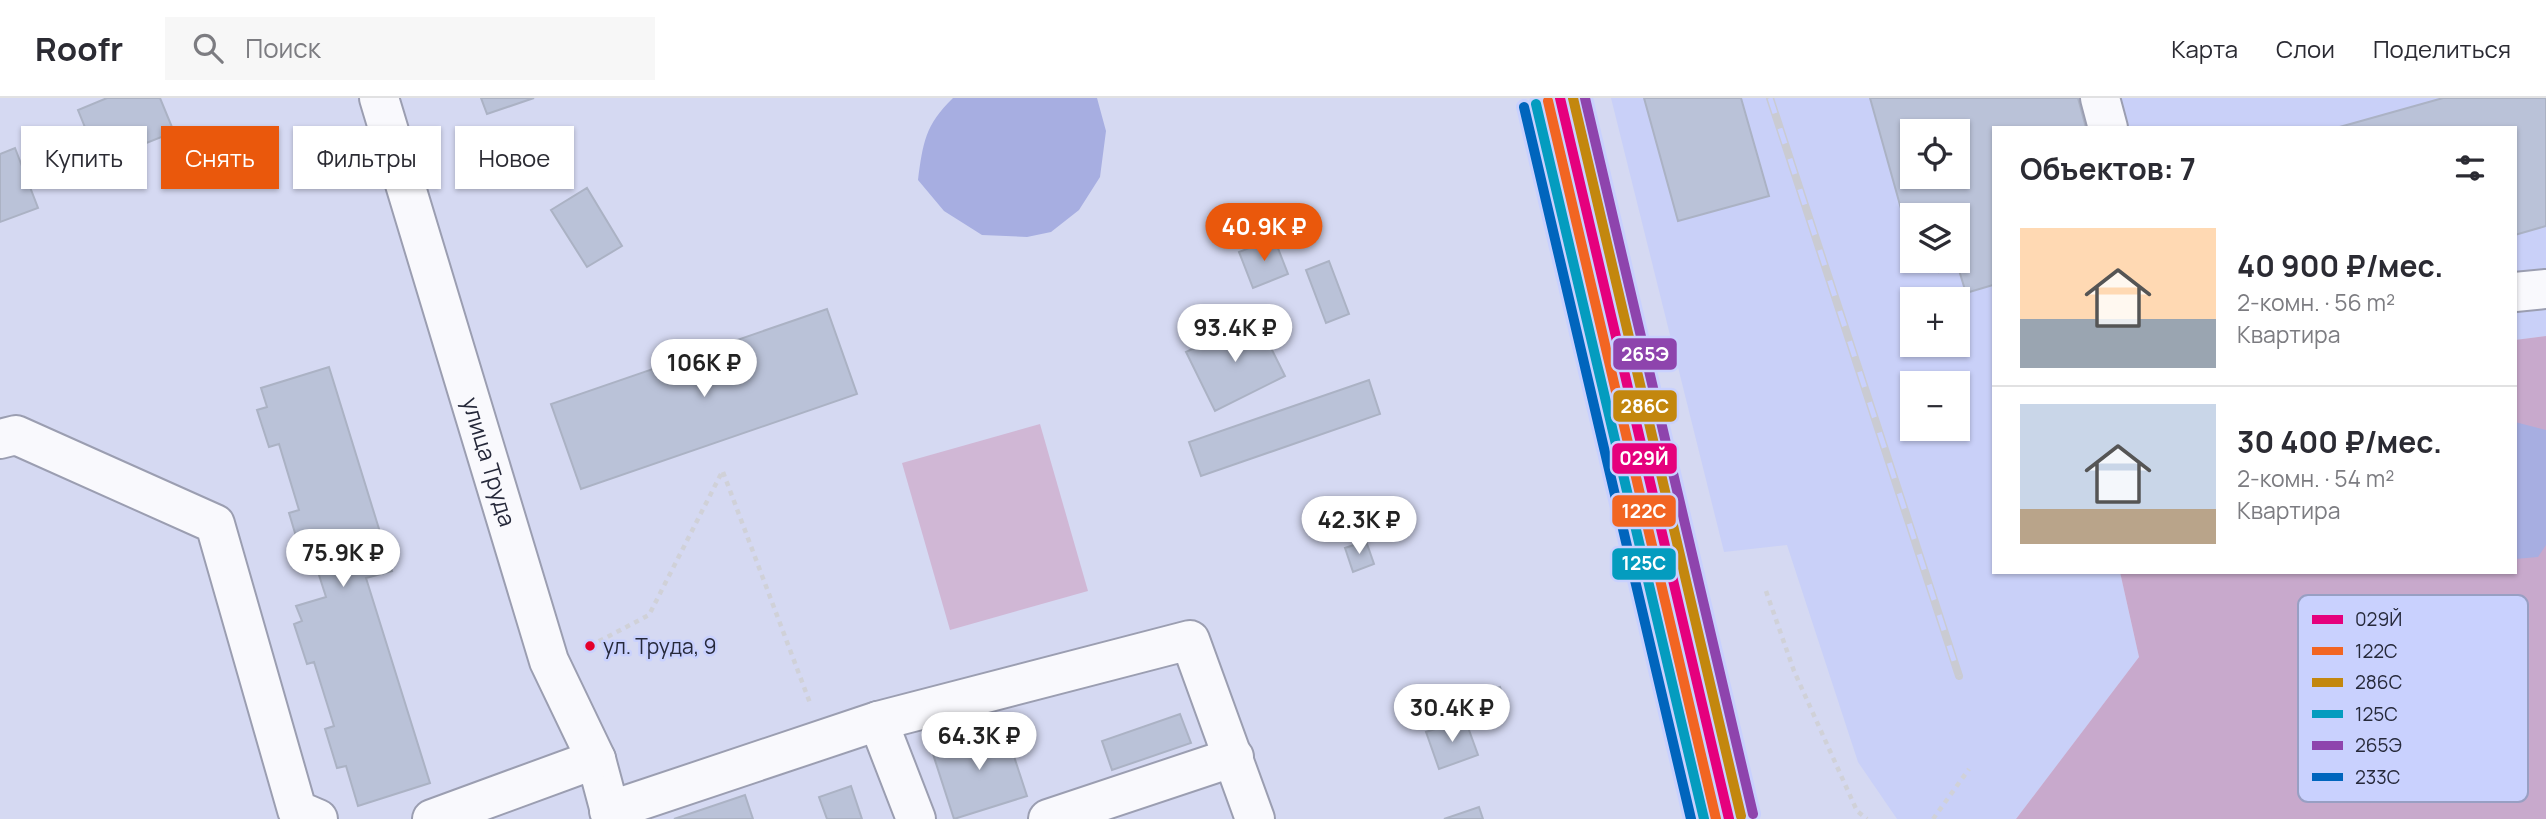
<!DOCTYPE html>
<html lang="ru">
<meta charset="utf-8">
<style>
:root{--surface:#fff;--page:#f7f7f7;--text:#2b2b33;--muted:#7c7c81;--line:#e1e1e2;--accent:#ea580c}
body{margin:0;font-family:Manrope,sans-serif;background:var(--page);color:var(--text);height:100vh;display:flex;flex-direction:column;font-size:26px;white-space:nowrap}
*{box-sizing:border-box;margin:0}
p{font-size:23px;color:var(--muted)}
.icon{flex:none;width:38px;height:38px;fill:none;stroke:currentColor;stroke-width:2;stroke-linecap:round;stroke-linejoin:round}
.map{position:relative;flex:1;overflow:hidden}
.panel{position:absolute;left:1992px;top:28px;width:525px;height:448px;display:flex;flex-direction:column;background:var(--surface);border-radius:0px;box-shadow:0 2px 5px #0004}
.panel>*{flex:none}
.hud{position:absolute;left:21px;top:28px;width:665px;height:63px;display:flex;gap:14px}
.controls{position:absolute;left:1900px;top:21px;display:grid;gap:14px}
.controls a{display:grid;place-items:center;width:70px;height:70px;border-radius:0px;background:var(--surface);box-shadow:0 2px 5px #0004;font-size:35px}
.price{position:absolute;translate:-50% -60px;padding:0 16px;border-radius:24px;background:#fff;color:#222;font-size:23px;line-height:46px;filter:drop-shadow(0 2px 4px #0008)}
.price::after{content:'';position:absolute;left:50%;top:42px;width:21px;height:16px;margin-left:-10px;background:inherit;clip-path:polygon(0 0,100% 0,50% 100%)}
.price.on{background:var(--accent);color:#fff}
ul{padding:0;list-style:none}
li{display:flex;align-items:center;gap:21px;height:175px;padding:0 28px}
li+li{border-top:2px solid var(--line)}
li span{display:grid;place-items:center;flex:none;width:196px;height:140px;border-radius:0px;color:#555}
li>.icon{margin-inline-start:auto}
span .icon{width:84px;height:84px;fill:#fffc;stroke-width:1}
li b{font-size:30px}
h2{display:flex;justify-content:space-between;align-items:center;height:84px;padding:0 28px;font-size:30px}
.pill{padding:0 24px;border-radius:0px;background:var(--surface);box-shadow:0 2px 5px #0004;font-size:24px;line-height:63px}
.pill.on{background:var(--accent);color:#fff}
header{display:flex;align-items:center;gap:42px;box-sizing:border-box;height:98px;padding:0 35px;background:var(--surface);border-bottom:2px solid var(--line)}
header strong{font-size:33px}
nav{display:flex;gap:38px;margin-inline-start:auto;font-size:24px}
.search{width:490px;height:63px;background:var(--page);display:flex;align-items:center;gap:18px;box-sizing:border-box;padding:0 24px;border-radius:0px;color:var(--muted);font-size:26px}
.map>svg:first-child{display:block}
.built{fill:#c9d0f8;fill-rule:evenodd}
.green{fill:#d0b7d5}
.forest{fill:#c8a9cc}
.water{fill:#a7aee1}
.building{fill:#bac2d8;stroke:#abb2c4;stroke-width:2;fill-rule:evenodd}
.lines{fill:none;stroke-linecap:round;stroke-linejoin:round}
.minor-casing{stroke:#9b9eb1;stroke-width:42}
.path{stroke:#d0d1d8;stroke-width:4.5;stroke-dasharray:5 5;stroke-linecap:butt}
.minor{stroke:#f9f9fd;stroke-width:38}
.rail-casing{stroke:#cacbd2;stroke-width:8}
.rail{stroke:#c9d1fe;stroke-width:5;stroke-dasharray:16;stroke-linecap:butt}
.rail-1-casing{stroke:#c9d1fe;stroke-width:16}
.rail-2-casing{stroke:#c9d1fe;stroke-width:16}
.rail-3-casing{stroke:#c9d1fe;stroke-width:16}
.rail-4-casing{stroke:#c9d1fe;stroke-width:16}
.rail-5-casing{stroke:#c9d1fe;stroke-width:16}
.rail-6-casing{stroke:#c9d1fe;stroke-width:16}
.rail-1{stroke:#e5007d;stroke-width:10}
.rail-2{stroke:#f26522;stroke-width:10}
.rail-3{stroke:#c3870e;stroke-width:10}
.rail-4{stroke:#049cbf;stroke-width:10}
.rail-5{stroke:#8e44ad;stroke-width:10}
.rail-6{stroke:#0065bd;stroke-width:10}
.bus-dot{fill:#e4002b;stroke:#c9d1fe;stroke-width:2.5}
.labels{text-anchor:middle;stroke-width:5;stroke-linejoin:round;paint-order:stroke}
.bus-label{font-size:21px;fill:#26293a;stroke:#c9d1fe;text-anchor:start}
.street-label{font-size:23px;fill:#26293a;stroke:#c9d1fe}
.key{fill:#c9d1fe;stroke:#989fc3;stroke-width:2}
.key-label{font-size:19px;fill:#26293a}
.line-badge{stroke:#c9d1fe;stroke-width:2.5}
.badge-label{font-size:19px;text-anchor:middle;font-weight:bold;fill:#fff}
</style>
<header>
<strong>Roofr</strong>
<div class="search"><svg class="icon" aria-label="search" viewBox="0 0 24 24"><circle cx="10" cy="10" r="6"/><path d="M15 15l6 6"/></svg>Поиск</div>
<nav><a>Карта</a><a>Слои</a><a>Поделиться</a></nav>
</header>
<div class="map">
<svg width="2546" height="721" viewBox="0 0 2546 721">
<rect width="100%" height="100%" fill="#d5d9f2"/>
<path class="built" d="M 1611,0 L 2546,0 L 2546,238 L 2515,242 L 2515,30 L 1993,30 L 1993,474 L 2120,474 L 2139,559 L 2016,721 L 1897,721 L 1858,664 L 1787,447 L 1724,454 ZM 1913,33 L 1958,33 L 1958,79 L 1913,79 ZM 1913,117 L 1958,117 L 1958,163 L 1913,163 ZM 1913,201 L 1958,201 L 1958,247 L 1913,247 ZM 1913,285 L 1958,285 L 1958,331 L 1913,331 Z"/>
<path class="green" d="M 1040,326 L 1088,493 L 950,532 L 902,365 Z"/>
<path class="forest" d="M 2546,238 L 2546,721 L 2016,721 L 2139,559 L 2120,474 L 2515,474 L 2515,242 Z"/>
<path class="water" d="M 953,0 L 1097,0 L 1106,33 L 1100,79 L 1079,112 L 1051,134 L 1027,139 L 982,137 L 944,113 L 918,82 C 923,45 925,27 953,0 Z
M 2515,324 L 2546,332 L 2546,447 L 2538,459 L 2515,461 Z"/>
<path class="building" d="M 107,0 L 160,0 L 174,34 L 99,64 L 78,12 Z
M 481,0 L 534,0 L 487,16 Z
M 1644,0 L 1741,0 L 1769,98 L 1678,123 Z
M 1870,0 L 2078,0 L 2086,30 L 1993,30 L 1993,187 L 1966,195 L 1958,169 L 1939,174 L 1936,163 L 1958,163 L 1958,117 L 1913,117 L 1913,130 L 1907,132 ZM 1913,33 L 1958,33 L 1958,79 L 1913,79 Z
M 2443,0 L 2546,0 L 2546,128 L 2515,137 L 2515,30 L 2336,30 Z
M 15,50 L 38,110 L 0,124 L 0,56 Z
M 587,90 L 622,148 L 587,169 L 551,112 Z
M 1274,140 L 1288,176 L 1253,190 L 1239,154 Z
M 1329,163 L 1349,216 L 1326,225 L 1306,172 Z
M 827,211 L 857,296 L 581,391 L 551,306 Z
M 1256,220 L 1285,278 L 1215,313 L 1186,254 Z
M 329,269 L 392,473 L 366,480 L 430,685 L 358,708 L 346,668 L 337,670 L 325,631 L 334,628 L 314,564 L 307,566 L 294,526 L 302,523 L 296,508 L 326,499 L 311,452 L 301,455 L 289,415 L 299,412 L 279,346 L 269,349 L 257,312 L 267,309 L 261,290 Z
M 1369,282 L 1380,316 L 1201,378 L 1189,344 Z
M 1366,443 L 1374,466 L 1353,474 L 1345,450 Z
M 1500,589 L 1506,606 L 1471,618 L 1465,600 Z
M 1180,616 L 1191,645 L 1112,672 L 1102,643 Z
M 1465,621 L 1478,657 L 1439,671 L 1426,634 Z
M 1004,628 L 1027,698 L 954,721 L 931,650 Z
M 851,688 L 862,721 L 827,721 L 819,699 Z
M 745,697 L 753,721 L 674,721 Z
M 1479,709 L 1483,721 L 1444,721 Z"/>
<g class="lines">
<g class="minor-casing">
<g id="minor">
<path id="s1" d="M 379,0 L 549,563 L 596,661 L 612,721"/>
<path d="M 2100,0 L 2108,30"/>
<path d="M 2515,194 L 2546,191"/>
<path d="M 0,341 L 16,337 L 215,426 L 297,712 L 318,721"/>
<path d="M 878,623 L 916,721"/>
<path d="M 609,713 L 878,623 L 1190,542 L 1255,721"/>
<path d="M 432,721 L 596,661"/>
<path d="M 1048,721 L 1234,659"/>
</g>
</g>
<path class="path" d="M 723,374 L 810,605
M 1766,493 L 1794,573 L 1857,713 L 1867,721
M 590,548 L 649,517 L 722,374
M 1933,721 L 1969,671"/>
<use href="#minor" class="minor"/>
<g class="rail-casing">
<path id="rail" d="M 1770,0 L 1959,578"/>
</g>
<use href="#rail" class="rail"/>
<g class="rail-1-casing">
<path id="rail-1" d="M 1560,0 L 1729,721"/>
</g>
<g class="rail-2-casing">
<path id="rail-2" d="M 1548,3 L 1716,721"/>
</g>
<g class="rail-3-casing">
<path id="rail-3" d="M 1573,0 L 1741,718"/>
</g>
<g class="rail-4-casing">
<path id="rail-4" d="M 1536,6 L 1704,721"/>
</g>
<g class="rail-5-casing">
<path id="rail-5" d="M 1585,0 L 1753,716"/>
</g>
<g class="rail-6-casing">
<path id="rail-6" d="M 1524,9 L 1691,721"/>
</g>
<use href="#rail-1" class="rail-1"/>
<use href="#rail-2" class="rail-2"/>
<use href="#rail-3" class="rail-3"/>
<use href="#rail-4" class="rail-4"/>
<use href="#rail-5" class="rail-5"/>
<use href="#rail-6" class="rail-6"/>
</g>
<circle class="bus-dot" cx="590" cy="548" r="6"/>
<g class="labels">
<g class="bus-label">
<text x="603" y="556">ул. Труда, 9</text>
</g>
<g class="street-label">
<text dy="8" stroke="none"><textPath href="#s1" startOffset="380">улица Труда</textPath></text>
</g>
</g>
<rect x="2298" y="497" width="230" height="207" rx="10" class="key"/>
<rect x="2312" y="517" width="31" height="9" fill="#e5007d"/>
<rect x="2312" y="549" width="31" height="8" fill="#f26522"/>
<rect x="2312" y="580" width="31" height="9" fill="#c3870e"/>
<rect x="2312" y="612" width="31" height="8" fill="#049cbf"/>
<rect x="2312" y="643" width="31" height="9" fill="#8e44ad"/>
<rect x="2312" y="675" width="31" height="8" fill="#0065bd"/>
<g class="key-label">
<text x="2355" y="528">029Й</text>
<text x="2355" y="560">122С</text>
<text x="2355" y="591">286С</text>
<text x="2355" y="623">125С</text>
<text x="2355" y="654">265Э</text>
<text x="2355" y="686">233С</text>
</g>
<g class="line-badge">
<rect x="1612" y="239" width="66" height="34" rx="7" fill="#8e44ad"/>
<rect x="1612" y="291" width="66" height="34" rx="7" fill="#c3870e"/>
<rect x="1611" y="344" width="67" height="33" rx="7" fill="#e5007d"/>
<rect x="1611" y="396" width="66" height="34" rx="7" fill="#f26522"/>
<rect x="1611" y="449" width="66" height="34" rx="7" fill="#049cbf"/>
</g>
<g class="badge-label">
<text x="1645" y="263">265Э</text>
<text x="1645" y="315">286С</text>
<text x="1644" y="367">029Й</text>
<text x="1644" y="420">122С</text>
<text x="1644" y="472">125С</text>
</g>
</svg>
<div class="controls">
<a><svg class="icon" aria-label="locate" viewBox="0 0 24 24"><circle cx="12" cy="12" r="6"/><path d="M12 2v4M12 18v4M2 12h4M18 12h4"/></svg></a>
<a><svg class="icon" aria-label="layers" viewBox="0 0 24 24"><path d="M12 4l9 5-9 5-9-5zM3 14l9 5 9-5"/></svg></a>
<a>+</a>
<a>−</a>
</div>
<b class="price on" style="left:1264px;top:165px">40.9K ₽</b>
<b class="price" style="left:1235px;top:266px">93.4K ₽</b>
<b class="price" style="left:704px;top:301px">106K ₽</b>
<b class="price" style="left:1359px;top:458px">42.3K ₽</b>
<b class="price" style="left:343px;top:491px">75.9K ₽</b>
<b class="price" style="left:1452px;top:646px">30.4K ₽</b>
<b class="price" style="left:979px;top:674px">64.3K ₽</b>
<div class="hud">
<a class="pill">Купить</a>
<a class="pill on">Снять</a>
<a class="pill">Фильтры</a>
<a class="pill">Новое</a>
</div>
<section class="panel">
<h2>Объектов: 7<svg class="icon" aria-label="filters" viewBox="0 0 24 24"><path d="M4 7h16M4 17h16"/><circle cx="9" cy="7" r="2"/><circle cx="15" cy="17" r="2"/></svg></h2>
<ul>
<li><span style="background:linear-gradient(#ffd9b3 65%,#9aa5b1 0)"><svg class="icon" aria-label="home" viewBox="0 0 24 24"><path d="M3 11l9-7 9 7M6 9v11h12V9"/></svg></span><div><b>40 900 ₽/мес.</b><p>2-комн. · 56 m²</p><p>Квартира</p></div></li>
<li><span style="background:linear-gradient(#c9d6e8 75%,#b9a48a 0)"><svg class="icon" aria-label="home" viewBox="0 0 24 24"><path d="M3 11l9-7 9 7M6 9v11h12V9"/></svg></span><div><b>30 400 ₽/мес.</b><p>2-комн. · 54 m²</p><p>Квартира</p></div></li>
</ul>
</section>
</div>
